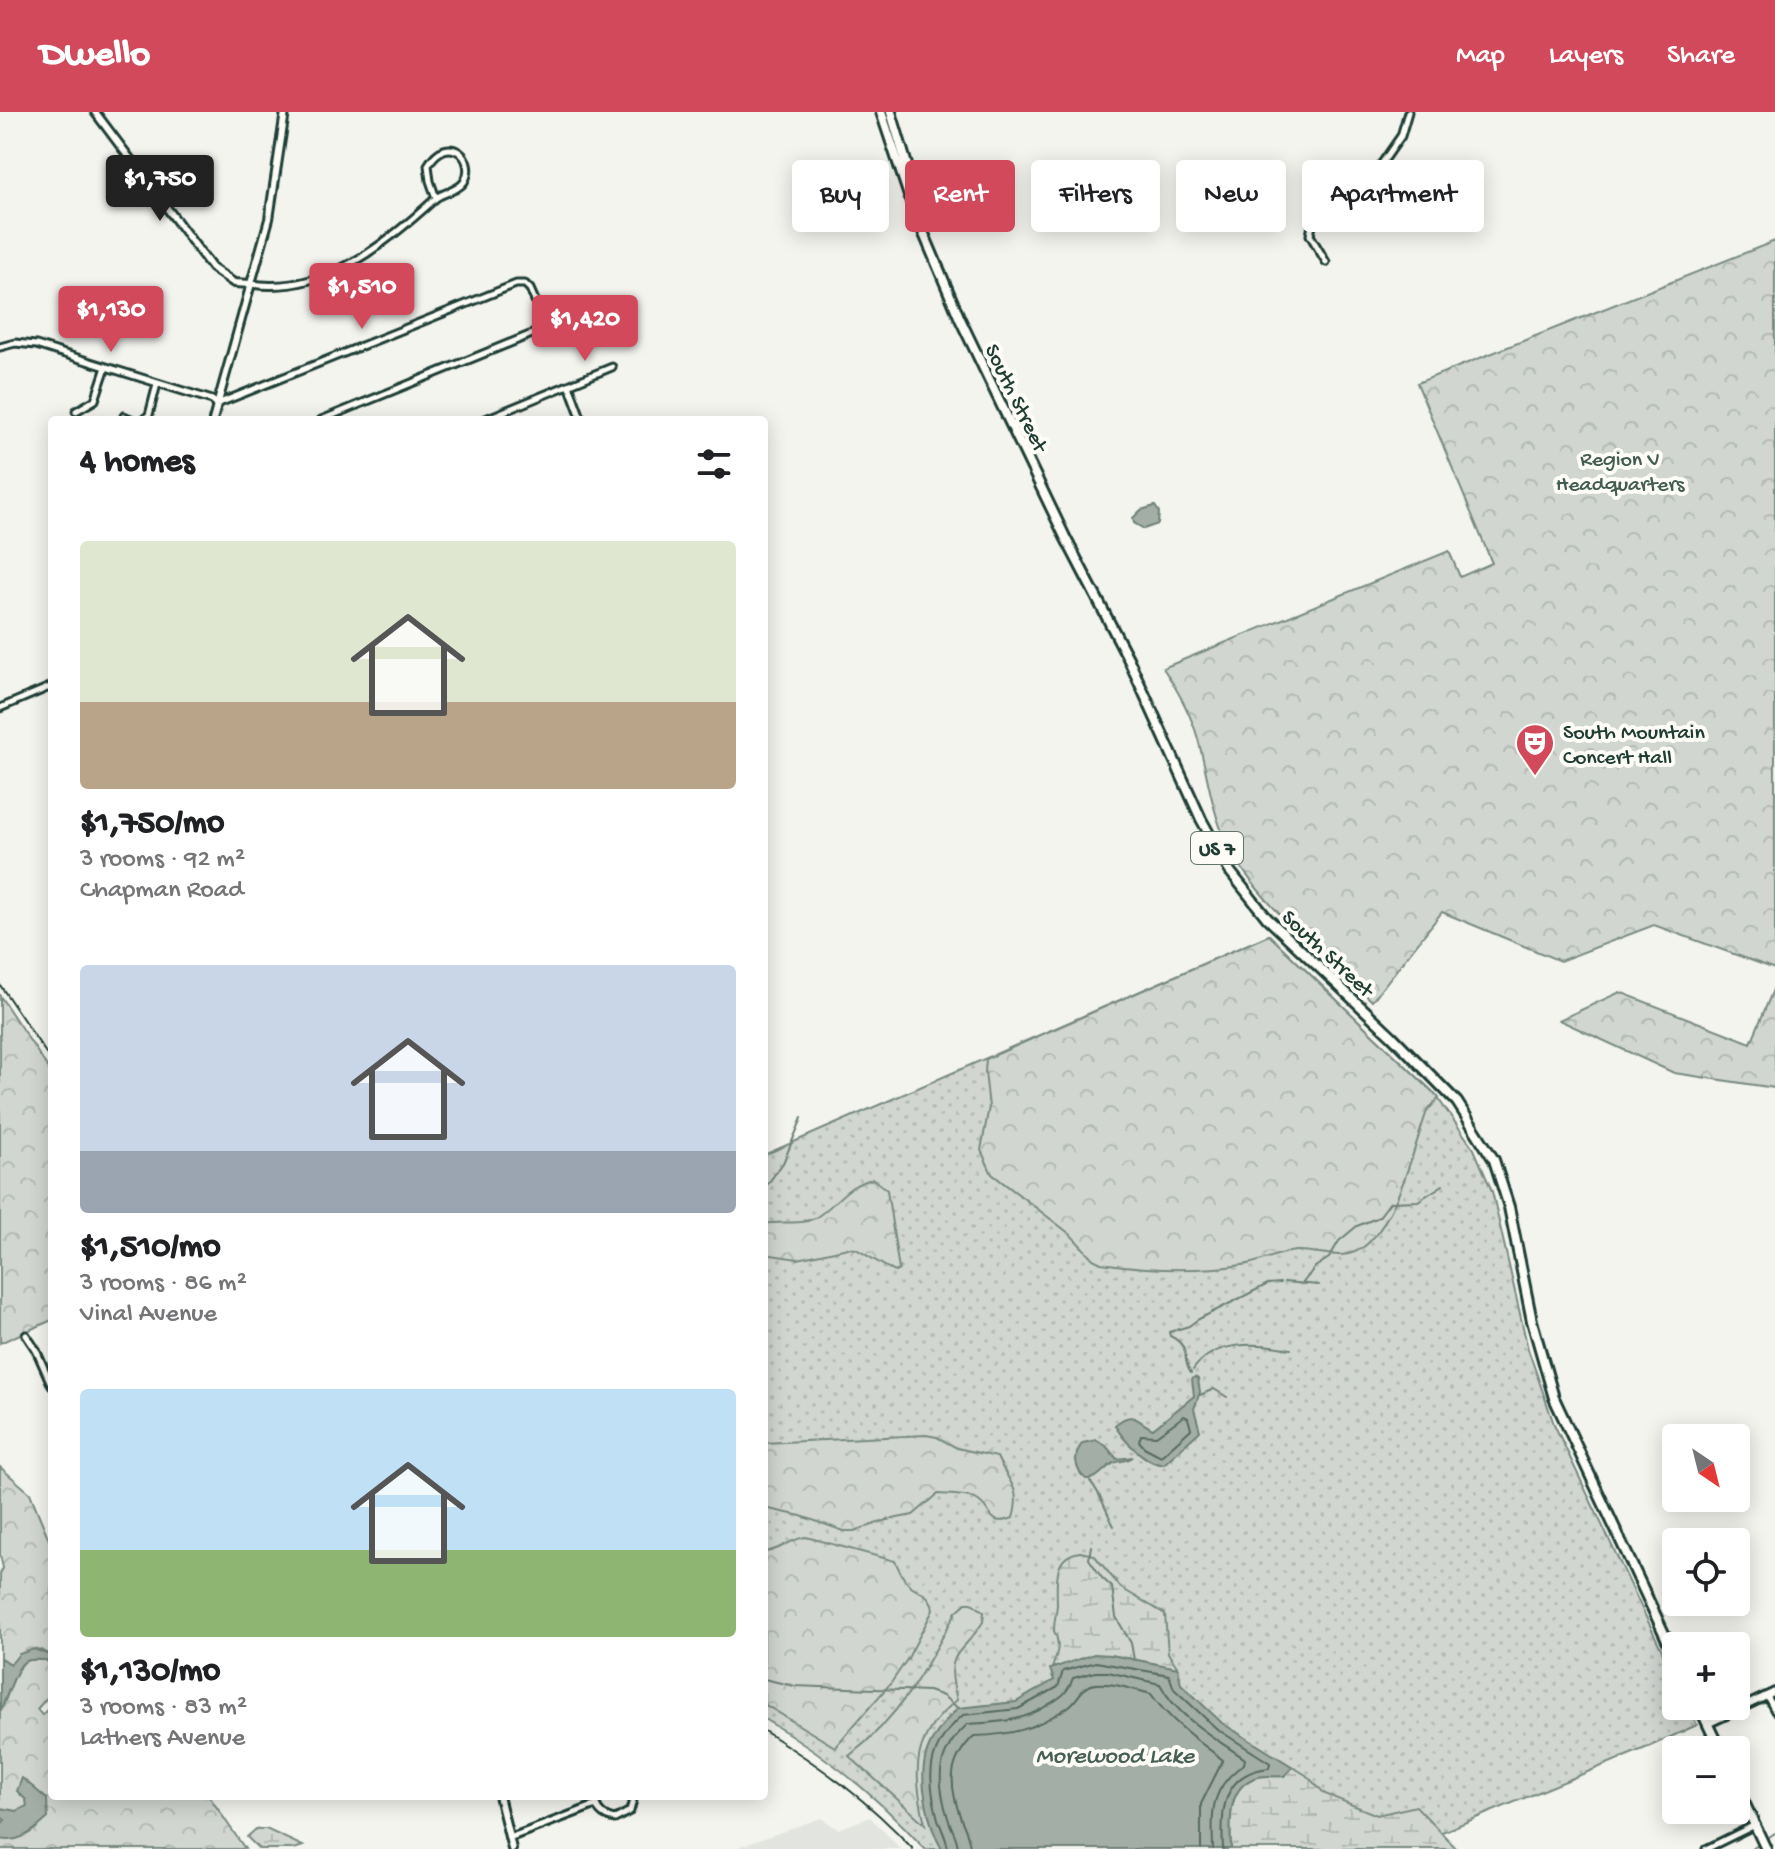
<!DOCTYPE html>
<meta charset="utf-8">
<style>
:root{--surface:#fff;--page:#f6f6f6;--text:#202124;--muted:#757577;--accent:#d1495b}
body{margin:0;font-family:"Gochi Hand",sans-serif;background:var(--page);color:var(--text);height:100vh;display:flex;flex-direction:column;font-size:30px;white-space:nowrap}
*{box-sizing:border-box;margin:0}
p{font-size:26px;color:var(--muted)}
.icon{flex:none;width:44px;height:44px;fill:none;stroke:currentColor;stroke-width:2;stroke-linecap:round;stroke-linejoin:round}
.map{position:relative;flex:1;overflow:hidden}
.sheet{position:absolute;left:48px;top:304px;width:720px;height:1384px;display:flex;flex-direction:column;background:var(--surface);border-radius:8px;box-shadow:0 4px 20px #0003}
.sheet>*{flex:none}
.banner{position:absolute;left:792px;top:48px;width:760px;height:72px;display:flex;gap:16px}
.needle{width:52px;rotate:145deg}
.buttons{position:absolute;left:1662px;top:1312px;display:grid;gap:16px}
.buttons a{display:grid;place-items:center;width:88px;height:88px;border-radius:8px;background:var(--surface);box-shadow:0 4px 20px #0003;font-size:40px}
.price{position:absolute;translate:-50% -68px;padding:0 18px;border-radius:8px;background:var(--accent);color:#fff;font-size:26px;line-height:52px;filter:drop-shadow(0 2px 4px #0008)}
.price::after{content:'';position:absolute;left:50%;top:48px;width:24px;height:18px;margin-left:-12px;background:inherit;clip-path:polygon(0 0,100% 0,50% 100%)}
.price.current{background:#222;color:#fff}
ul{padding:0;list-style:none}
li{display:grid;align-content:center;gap:16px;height:424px;padding:0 32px}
li span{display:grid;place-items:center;height:248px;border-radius:8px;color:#555}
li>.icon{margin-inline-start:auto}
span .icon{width:144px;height:144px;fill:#fffc;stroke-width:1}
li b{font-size:34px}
h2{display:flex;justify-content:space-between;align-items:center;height:96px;padding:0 32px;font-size:34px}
.pill{padding:0 28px;border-radius:8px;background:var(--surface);box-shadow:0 4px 20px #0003;font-size:28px;line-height:72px}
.pill.current{background:var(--accent);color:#fff}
header{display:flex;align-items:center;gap:48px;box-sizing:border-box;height:112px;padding:0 40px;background:var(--accent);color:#fff}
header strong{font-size:38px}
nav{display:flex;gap:44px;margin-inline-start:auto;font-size:28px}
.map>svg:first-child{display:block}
.built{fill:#e2e5df}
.grass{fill:url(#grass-dots);stroke:#788a82;stroke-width:2}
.forest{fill:url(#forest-crowns);stroke:#788a82;stroke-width:2}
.wetland{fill:url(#wetland-marsh);stroke:#788a82;stroke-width:2}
.water{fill:#a3aea7;stroke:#6e8179;stroke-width:2}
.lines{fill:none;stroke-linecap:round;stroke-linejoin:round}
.shore{stroke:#546a62;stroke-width:2}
.stream{stroke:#6e8179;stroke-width:2}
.minor-casing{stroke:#1f3d34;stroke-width:11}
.tertiary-casing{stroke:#1f3d34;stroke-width:12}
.trunk-casing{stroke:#1f3d34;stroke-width:14}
.minor{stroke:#fdfcf7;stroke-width:5}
.tertiary{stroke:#fdfcf7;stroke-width:6}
.trunk{stroke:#fdfcf7;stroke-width:8}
.rail{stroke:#1f3d34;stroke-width:2}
.labels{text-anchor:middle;stroke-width:8;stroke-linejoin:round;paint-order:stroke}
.shield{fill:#fdfcf7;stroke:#62766e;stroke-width:2}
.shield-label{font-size:20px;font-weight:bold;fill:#1f3d34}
.street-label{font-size:22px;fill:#1f3d34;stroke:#fdfcf7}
.park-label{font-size:22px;fill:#435c53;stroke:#fdfcf7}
.poi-label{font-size:22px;fill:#1f3d34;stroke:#fdfcf7;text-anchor:start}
.water-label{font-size:24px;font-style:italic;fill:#475f56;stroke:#fdfcf7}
</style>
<header>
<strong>Dwello</strong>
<nav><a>Map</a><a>Layers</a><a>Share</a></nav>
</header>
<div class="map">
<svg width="1775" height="1737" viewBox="0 0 1775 1737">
<defs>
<pattern id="grass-dots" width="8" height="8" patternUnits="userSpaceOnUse" patternTransform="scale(2)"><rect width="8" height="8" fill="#d1d6d1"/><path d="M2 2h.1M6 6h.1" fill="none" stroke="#b3b9b4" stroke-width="1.8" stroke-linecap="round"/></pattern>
<pattern id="forest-crowns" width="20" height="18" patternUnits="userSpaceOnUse" patternTransform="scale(2)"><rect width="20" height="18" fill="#d1d6d1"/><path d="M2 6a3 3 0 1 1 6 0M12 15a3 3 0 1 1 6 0" fill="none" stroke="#b3b9b4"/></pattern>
<pattern id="wetland-marsh" width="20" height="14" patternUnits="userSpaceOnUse" patternTransform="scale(2)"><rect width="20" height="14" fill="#d1d6d1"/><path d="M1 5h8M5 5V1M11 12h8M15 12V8" fill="none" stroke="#b3b9b4"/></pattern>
</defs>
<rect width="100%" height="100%" fill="#f4f4ef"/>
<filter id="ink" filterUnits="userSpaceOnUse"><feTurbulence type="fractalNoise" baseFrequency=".0125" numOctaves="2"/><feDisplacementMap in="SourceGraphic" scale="16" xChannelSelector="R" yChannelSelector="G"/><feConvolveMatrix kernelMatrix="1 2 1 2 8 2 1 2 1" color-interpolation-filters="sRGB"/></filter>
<g filter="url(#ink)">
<path class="built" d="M 870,1705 L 901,1737 L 733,1737 L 821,1706 L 838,1717 Z"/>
<path class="grass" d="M 1269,823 L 1434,981 L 1474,1037 L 1492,1079 L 1528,1237 L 1554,1312 L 1676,1568 L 1676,1594 L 1688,1594 L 1697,1613 L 1648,1635 L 1401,1737 L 925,1737 C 877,1684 826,1642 764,1607 L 764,1043 Z"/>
<path class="forest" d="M 1775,129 L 1775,857 L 1654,813 L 1560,849 L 1442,800 L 1372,889 C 1323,842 1254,789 1225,727 C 1211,695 1207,660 1198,627 C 1191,602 1177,577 1163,556 L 1449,439 L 1460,465 L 1492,451 L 1417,271 Z
M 1269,823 L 1439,986 L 1427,999 C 1413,1038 1398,1105 1366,1133 C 1344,1152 1321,1138 1296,1139 C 1278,1140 1260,1151 1242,1153 C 1195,1160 1148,1158 1101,1151 L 1093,1147 L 1070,1122 L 992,1062 L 981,1038 L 989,995 L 985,960 L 986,947 Z
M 1775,873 L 1775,976 L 1674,961 L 1559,908 L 1620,880 L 1751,931 Z
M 0,884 L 52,962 L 52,1208 L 0,1231 Z
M 873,1067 L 887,1078 L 899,1158 L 895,1160 L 856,1137 L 848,1136 L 798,1147 L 764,1142 L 764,1112 C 781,1108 799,1114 815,1106 C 837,1093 844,1073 873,1067 Z
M 926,1323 L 937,1325 L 957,1336 L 997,1345 C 1008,1370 1022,1375 1013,1406 C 987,1416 993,1397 977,1388 C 967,1382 949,1383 938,1382 L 913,1403 L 887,1408 L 854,1419 L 844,1419 L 801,1404 L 764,1396 L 764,1331 Z
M 0,1355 L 30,1381 L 52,1435 L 52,1544 L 41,1538 L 9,1552 L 0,1546 L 0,1462 L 3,1456 L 0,1443 Z
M 806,1425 L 895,1449 C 898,1455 901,1462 905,1468 C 914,1481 931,1478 933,1498 L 908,1546 L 891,1571 L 835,1635 L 764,1592 L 764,1440 C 780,1439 790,1427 806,1425 Z
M 966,1491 L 972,1491 L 984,1500 L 983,1510 C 961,1545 943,1538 957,1588 C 911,1625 913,1658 925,1712 L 849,1644 C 901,1604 926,1556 956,1500 Z
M 27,1548 L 46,1548 L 52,1554 L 51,1581 L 37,1597 L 42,1603 L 52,1593 L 52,1684 L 209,1684 L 245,1737 L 0,1737 L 0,1599 C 9,1584 14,1556 27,1548 Z"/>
<path class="wetland" d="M 1080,1440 L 1094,1443 L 1121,1476 L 1165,1502 L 1168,1541 L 1178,1556 L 1111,1543 L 1052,1556 C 1057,1543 1061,1532 1054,1519 C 1054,1510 1056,1502 1057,1493 C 1057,1471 1052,1444 1080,1440 Z
M 1293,1655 L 1306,1663 L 1325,1682 L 1377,1703 L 1416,1694 L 1457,1737 L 1231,1737 C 1230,1712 1226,1673 1258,1665 C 1266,1663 1276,1665 1284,1664 Z
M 256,1717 L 266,1717 L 303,1734 L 294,1737 L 259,1737 L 247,1725 Z"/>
<path class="water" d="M 1155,394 L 1159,400 L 1158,412 L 1144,417 L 1134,411 L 1133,406 L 1141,398 Z
M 1195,1265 L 1198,1267 L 1200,1280 L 1194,1297 L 1200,1319 L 1164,1352 C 1148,1354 1121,1326 1115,1313 C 1134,1296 1138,1311 1153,1317 L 1194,1284 L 1192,1267 Z
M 1096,1328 L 1106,1334 L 1117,1347 L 1133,1345 C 1126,1350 1122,1348 1114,1351 C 1103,1356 1099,1368 1086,1367 C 1074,1358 1073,1341 1083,1331 Z
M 34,1537 L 52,1544 L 52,1554 L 46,1548 C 40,1548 32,1547 26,1549 C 17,1551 6,1588 0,1599 L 0,1546 L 11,1552 L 19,1542 Z
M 1094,1542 L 1111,1543 L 1178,1556 L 1181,1572 L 1222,1611 L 1293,1655 L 1284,1664 C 1276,1665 1266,1663 1258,1665 C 1226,1673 1230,1712 1231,1737 L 942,1737 C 934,1724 930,1710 927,1695 C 917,1650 926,1628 958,1596 L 1016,1590 L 1054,1568 L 1050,1557 Z
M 22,1666 L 47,1687 L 48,1706 C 35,1718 19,1732 0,1727 L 0,1713 L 5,1708 L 0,1704 L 0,1696 L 17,1699 L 27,1694 L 26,1688 L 17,1679 Z"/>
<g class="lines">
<path class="shore" d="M 1184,1304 L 1188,1306 L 1191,1317 L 1161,1344 L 1144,1335 L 1139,1329 L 1141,1323 L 1156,1324 Z
M 948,1737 C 947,1727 941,1717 938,1707 C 926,1663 927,1635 963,1603 L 1018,1597 L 1058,1575 L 1063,1559 L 1096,1550 L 1169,1563 L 1174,1577 L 1217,1617 L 1270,1651 L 1269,1656 C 1222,1661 1221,1698 1223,1737
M 958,1737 C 958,1726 951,1717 948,1706 C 936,1668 936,1640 968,1612 C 998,1610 1022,1610 1048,1593 C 1061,1585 1068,1581 1073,1566 L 1096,1560 L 1108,1560 L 1160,1572 C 1177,1605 1215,1626 1245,1647 L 1244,1652 C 1210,1676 1212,1698 1213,1737
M 970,1737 C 970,1725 965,1717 961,1707 C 949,1673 947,1650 974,1624 C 1013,1623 1035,1617 1068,1595 C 1080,1587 1080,1574 1096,1572 C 1113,1570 1135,1578 1151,1582 C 1169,1608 1198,1629 1223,1648 L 1201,1692 L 1201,1737"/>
<path class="stream" d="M 764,1077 L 783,1051 L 802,1006
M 1284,1170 L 1319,1173
M 1302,1172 L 1315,1155 L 1329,1146 L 1339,1129 L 1357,1114 L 1379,1105 L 1390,1090 L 1418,1089 L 1443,1073
M 1193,1258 C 1214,1227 1258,1231 1291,1237
M 1191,1261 C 1181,1249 1192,1234 1170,1224 L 1169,1220 L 1189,1214 L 1197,1208 L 1268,1172 L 1280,1171
M 1200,1283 L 1214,1277 L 1227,1285
M 1090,1369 C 1102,1383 1105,1398 1114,1414
M 1091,1434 L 1089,1447 L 1102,1466 L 1112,1475 L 1116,1505 L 1131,1531 L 1134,1548
M 764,1567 L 794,1574 L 929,1579 L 943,1584 L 958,1596
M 1766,1727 L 1775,1721
M 1752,1737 L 1761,1731"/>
<g class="minor-casing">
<path id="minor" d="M 1326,150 L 1310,123 L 1314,104 L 1378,57 L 1401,24 L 1408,0
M 251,172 C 324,183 385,133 436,86 L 430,69 L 428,53 C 449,18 478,48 464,70 C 458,79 444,80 436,86
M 0,235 L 15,231 L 36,233 L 212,288 L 217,292 L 516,172 L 525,172 L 530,177 L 547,216
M 569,273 L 582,308
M 76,299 L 95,288 L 106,255
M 124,304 L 133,308
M 143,308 L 149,303 L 157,272
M 321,308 L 559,211
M 483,308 L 612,255
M 0,596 L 52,574
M 26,1223 L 36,1238 L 52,1274
M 1767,1584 L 1775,1599
M 595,1684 C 595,1697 602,1705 615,1707 L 630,1699 L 634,1684
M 509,1726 L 596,1693
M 1706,1737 L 1755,1713"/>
</g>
<g class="tertiary-casing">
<path id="tertiary" d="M 95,0 L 212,156 L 234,171 L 251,172
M 213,308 L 269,107 L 285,0
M 1707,1612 L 1775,1580
M 499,1684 L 512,1737"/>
</g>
<g class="trunk-casing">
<path id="trunk" d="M 881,0 L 913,96 L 960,207 L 1065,425 L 1128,546 L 1201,707 L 1229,758 L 1267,806 L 1392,924 L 1457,990 L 1494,1048 L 1509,1095 L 1532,1209 L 1554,1286 L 1676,1547
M 891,0 L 926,116
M 1699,1594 L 1720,1638
M 1736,1673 L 1766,1737"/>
</g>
<use href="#minor" class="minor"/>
<use href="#tertiary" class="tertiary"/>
<use href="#trunk" class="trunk"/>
<path class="rail" d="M 0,873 L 52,950
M 764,1619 C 819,1653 869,1689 913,1737"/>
</g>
</g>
<defs>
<g id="theatre-pin" transform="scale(2)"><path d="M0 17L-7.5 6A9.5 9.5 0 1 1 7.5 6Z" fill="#d1495b" stroke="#fdfcf7"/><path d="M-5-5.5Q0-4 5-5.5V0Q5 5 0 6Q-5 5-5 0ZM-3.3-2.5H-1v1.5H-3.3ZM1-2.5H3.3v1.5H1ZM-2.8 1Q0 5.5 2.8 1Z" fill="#fff"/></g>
</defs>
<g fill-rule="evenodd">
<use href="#theatre-pin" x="1535" y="631"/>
</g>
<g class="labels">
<rect class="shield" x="1191" y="720" width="52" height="32" rx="6"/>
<g class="shield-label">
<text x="1217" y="743">US 7</text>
</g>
<g class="street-label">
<text transform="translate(1018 285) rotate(64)" y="8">South Street</text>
<text transform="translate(1329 840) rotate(43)" y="8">South Street</text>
</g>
<g class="park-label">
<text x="1620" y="353">Region V<tspan x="1620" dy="25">Headquarters</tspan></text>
</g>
<g class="poi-label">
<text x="1563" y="626">South Mountain<tspan x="1563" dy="25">Concert Hall</tspan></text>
</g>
<g class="water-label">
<text x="1115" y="1650">Morewood Lake</text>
</g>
</g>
</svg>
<div class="buttons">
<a><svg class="needle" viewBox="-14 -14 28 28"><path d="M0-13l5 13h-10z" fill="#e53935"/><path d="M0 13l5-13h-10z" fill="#757577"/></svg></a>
<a><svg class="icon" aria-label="locate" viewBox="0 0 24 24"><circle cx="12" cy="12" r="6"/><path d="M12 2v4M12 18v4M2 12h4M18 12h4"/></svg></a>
<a>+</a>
<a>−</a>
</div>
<b class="price current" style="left:160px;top:111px">$1,750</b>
<b class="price" style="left:362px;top:219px">$1,510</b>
<b class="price" style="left:111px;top:242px">$1,130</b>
<b class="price" style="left:585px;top:251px">$1,420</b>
<div class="banner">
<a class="pill">Buy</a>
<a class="pill current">Rent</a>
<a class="pill">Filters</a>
<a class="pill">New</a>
<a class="pill">Apartment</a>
</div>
<section class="sheet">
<h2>4 homes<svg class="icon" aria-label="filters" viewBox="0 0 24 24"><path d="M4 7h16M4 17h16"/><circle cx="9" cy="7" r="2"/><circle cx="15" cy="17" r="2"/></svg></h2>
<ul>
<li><span style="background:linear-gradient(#dfe7d0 65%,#b9a48a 0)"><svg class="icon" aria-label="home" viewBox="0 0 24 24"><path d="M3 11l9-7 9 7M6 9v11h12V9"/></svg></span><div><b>$1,750/mo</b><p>3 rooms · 92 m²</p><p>Chapman Road</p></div></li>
<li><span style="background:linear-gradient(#c9d6e8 75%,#9aa5b1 0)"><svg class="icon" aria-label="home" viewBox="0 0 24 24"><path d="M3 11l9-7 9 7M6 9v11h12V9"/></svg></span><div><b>$1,510/mo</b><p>3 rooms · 86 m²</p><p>Vinal Avenue</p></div></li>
<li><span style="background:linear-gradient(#bfe0f5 65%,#8fb573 0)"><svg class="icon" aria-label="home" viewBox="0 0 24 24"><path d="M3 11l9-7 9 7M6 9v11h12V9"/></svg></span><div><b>$1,130/mo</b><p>3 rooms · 83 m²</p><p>Lathers Avenue</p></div></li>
</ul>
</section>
</div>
